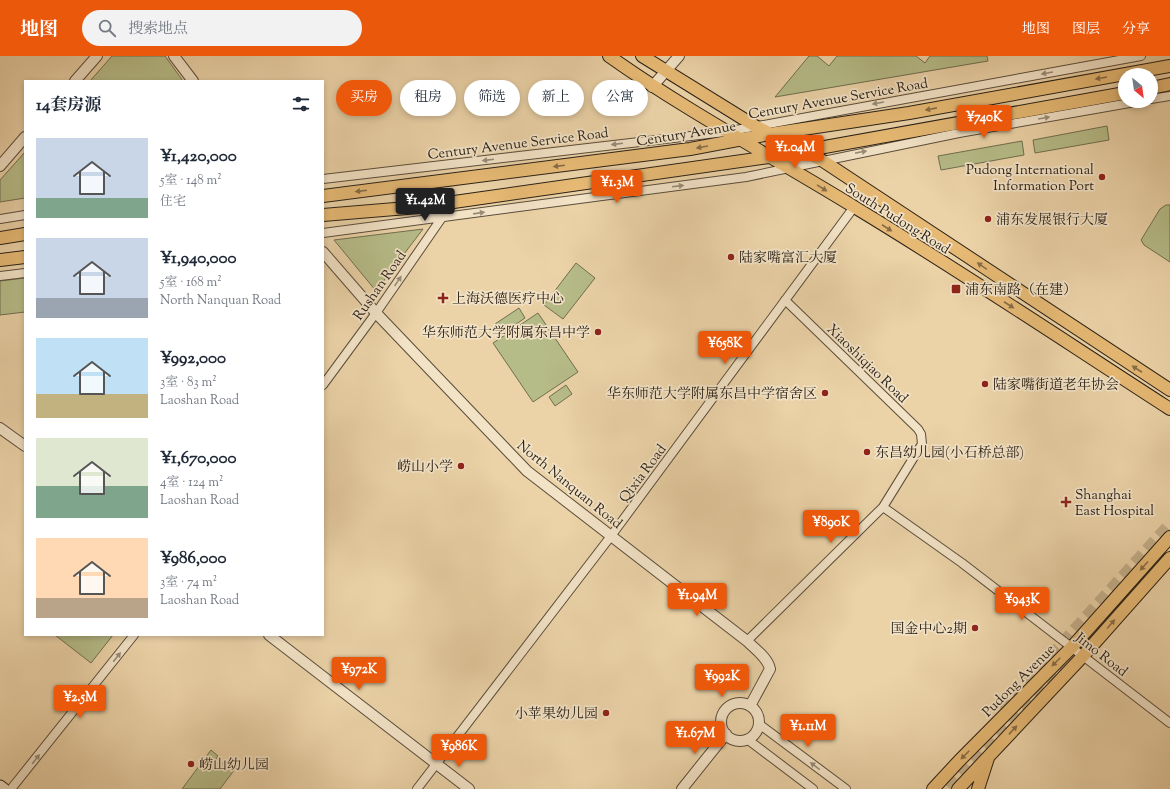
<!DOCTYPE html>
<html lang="zh">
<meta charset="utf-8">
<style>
:root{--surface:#fff;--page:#f2f2f3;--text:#1f2937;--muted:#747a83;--accent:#ea580c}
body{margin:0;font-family:"Sorts Mill Goudy","Noto Serif SC",serif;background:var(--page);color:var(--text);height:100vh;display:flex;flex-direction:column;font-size:15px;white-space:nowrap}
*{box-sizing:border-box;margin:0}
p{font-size:13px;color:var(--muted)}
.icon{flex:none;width:22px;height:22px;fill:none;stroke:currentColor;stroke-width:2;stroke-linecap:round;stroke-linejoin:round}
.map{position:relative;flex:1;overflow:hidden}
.drawer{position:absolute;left:24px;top:24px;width:300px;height:556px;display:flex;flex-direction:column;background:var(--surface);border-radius:0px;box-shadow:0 2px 6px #0003}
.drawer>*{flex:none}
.banner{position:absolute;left:336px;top:24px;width:380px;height:36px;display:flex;gap:8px}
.needle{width:26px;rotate:151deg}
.controls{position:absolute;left:1118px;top:12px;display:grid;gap:8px}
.controls a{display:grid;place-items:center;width:40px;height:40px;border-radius:50%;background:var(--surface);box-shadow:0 2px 6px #0003;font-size:20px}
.price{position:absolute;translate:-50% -34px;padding:0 9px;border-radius:4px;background:var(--accent);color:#fff;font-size:13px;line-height:26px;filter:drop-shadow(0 1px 2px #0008)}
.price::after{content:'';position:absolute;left:50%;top:24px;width:12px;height:9px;margin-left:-6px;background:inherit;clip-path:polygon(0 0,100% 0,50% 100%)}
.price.selected{background:#222;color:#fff}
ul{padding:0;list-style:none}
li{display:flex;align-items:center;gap:12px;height:100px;padding:0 12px}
li span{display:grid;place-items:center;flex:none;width:112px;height:80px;border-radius:0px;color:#555}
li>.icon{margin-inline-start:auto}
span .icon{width:48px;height:48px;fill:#fffc;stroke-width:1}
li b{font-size:17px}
h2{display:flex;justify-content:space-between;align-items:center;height:48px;padding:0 12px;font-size:17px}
.tag{padding:0 14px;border-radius:18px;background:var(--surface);box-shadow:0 2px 6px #0003;font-size:14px;line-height:36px}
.tag.selected{background:var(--accent);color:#fff}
header{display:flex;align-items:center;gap:24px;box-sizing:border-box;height:56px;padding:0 20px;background:var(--accent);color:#fff}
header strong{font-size:19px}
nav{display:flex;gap:22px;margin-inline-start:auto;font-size:14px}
.search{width:280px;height:36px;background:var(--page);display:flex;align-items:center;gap:10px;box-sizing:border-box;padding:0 14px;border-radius:22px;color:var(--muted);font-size:15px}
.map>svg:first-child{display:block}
.green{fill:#b6bc88;stroke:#706e50}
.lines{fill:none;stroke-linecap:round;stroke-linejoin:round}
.primary-tunnel{stroke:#c4af8a;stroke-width:12;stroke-dasharray:12 6;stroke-linecap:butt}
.minor-casing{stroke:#5a4d3b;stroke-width:10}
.tertiary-casing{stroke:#5a4d3b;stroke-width:12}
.secondary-casing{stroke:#2a2117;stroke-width:13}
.primary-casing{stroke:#2a2117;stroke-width:14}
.minor{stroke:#f2e2c6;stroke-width:8}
.tertiary{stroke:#f2e2c6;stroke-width:10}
.secondary{stroke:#f2e2c6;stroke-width:11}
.primary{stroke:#e6b974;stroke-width:12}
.oneway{fill:#988b77}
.oneway2{fill:#886d46}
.poi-dot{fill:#8f2418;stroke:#f2e2c6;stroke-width:1.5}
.labels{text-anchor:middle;stroke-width:3.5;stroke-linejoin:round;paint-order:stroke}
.street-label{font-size:14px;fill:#2a2117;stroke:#f2e2c6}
.poi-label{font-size:14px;fill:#2a2117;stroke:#f2e2c6;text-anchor:start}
</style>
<header>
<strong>地图</strong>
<div class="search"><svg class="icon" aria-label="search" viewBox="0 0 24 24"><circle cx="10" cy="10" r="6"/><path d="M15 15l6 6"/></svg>搜索地点</div>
<nav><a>地图</a><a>图层</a><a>分享</a></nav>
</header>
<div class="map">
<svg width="1170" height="733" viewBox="0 0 1170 733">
<rect width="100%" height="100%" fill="#ebd2a7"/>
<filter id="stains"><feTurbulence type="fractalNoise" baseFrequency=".005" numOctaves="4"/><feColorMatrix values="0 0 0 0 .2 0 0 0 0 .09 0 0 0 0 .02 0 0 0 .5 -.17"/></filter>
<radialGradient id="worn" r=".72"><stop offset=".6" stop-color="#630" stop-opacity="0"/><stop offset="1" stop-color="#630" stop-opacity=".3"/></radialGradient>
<path class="green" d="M 112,0 L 165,0 L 183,25 L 90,25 Z
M 809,0 L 817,0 L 829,10 L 837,0 L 916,0 L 925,7 L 930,0 L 987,0 L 988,5 L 775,41 Z
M 1107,70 L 1109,84 L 1035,97 L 1033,84 Z
M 1022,85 L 1024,99 L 941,114 L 938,100 Z
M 25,96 L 25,142 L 0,146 L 0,124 Z
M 1166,149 L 1170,149 L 1170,206 L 1144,189 L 1141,184 L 1160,153 Z
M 423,173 L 376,235 L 334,184 Z
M 576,207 L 595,222 L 563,263 L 544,249 Z
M 25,222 L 25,256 L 0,259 L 0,225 Z
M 519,252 L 525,262 L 502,278 L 495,268 Z
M 538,257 L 578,316 L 533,346 L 493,287 Z
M 566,329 L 572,338 L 555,350 L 549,341 Z
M 55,579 L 113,579 L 91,607 Z
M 211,694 L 218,700 L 216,703 L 225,709 L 227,707 L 235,713 L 220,733 L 182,733 Z"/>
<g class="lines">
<path class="primary-tunnel" d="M 1002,654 L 1170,468
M 950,733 L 1063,607"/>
<g class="minor-casing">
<path id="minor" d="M 1151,43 L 1170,40
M 784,102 L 814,104
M 323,123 L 725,76 L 1141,0
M 419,151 L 441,163
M 0,163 L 25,159
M 323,177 L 746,121 L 959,77 L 1141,45
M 0,220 L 25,217
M 323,329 L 376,257 L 441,163
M 883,451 L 962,507 L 1170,667
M 747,585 L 883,451 L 922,388 L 921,378 L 918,373 L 785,244
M 759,668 L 846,733
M 747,683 L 813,733
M 11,733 L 134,579
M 417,733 L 611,480 L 854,151"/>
</g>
<g class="tertiary-casing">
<path id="tertiary" d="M 174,0 L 193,25
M 75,25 L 97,0
M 652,31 L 679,0
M 0,110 L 25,81
M 323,196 L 376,257 L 527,415 L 747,585 C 755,593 768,602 770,613 L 750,650
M 0,372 L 25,390
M 269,579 L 469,733
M721 666a19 19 0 1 1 38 0a19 19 0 1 1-38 0Z
M 682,733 L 726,678"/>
</g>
<g class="secondary-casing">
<path id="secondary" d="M 0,730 L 4,733"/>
</g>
<g class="primary-casing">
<path id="primary" d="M 609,0 C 688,56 773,101 856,152 C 962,216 1066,286 1170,353
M 642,0 L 755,70 L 823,105 L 1170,334
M 1151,32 L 1170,28
M 323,140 L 690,93 L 770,78 L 909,57 L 1170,10
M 323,159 L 419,151 L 769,101 L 1125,37
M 0,182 L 25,178
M 0,204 L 25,201
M 933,733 L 959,705 L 1072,591 L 1170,481
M 958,733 L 1083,600 L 1170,502
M 978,733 L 988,702"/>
</g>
<use href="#minor" class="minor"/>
<use href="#tertiary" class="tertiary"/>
<use href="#secondary" class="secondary"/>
<use href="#primary" class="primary"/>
</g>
<defs><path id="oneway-solid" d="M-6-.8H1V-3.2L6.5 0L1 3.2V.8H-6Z"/></defs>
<g class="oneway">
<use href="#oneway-solid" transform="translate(1047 17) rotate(170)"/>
<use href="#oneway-solid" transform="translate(878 47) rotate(170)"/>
<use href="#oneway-solid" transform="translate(1044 62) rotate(-10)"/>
<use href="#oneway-solid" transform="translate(617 88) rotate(173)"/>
<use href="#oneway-solid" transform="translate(861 96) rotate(-11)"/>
<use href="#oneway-solid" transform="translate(488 104) rotate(173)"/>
<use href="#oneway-solid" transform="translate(678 130) rotate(-7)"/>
<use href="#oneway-solid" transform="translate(479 157) rotate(-8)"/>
<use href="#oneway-solid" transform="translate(398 225) rotate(-56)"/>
<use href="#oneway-solid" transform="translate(117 601) rotate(-52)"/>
<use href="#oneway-solid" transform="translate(36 703) rotate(-52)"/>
<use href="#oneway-solid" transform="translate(815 710) rotate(-143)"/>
</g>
<g class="oneway2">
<use href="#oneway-solid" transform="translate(1101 22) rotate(170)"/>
<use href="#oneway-solid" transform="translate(931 53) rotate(169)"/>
<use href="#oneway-solid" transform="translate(702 91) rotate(170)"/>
<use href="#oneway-solid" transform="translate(559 110) rotate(173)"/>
<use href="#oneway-solid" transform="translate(822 132) rotate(32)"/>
<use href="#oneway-solid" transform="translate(361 135) rotate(173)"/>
<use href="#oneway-solid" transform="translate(887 172) rotate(33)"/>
<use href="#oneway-solid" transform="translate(982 210) rotate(-146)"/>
<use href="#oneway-solid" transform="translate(1009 249) rotate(33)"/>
<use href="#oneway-solid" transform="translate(1137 313) rotate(-147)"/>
<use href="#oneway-solid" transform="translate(1144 510) rotate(132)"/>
<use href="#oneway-solid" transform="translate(1111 568) rotate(-49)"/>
<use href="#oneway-solid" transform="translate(1056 606) rotate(135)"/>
<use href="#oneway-solid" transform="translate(1013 674) rotate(-47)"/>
<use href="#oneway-solid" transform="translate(965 699) rotate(135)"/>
</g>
<g class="poi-dot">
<circle cx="1102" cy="121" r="4"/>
<circle cx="988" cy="163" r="4"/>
<circle cx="731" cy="201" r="4"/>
<rect x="951" y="228" width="10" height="10" rx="2"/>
<path d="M441 236h4v4h4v4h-4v4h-4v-4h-4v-4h4z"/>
<circle cx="598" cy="276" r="4"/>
<circle cx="985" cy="328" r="4"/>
<circle cx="825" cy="337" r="4"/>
<circle cx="867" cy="396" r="4"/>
<circle cx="461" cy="410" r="4"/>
<path d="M1064 440h4v4h4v4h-4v4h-4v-4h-4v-4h4z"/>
<circle cx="975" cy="572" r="4"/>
<circle cx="606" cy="657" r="4"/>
<circle cx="191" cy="708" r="4"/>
</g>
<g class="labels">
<g class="street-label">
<text transform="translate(838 42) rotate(-10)" y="5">Century Avenue Service Road</text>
<text transform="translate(686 77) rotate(-9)" y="5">Century Avenue</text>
<text transform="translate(518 87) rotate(-7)" y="5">Century Avenue Service Road</text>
<text transform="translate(898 162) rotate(32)" y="5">South Pudong Road</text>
<text transform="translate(379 229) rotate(-55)" y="5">Rushan Road</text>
<text transform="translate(868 307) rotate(44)" y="5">Xiaoshiqiao Road</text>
<text transform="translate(642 417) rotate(-53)" y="5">Qixia Road</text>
<text transform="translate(570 428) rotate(39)" y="5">North Nanquan Road</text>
<text transform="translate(1102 598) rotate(38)" y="5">Jimo Road</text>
<text transform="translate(1018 624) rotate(-45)" y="5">Pudong Avenue</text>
</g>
<g class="poi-label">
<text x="1094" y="118" text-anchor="end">Pudong International<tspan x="1094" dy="16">Information Port</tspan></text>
<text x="996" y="168">浦东发展银行大厦</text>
<text x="739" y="206">陆家嘴富汇大厦</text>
<text x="965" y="238">浦东南路（在建）</text>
<text x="452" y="247">上海沃德医疗中心</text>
<text x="590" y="281" text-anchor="end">华东师范大学附属东昌中学</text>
<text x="993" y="333">陆家嘴街道老年协会</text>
<text x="817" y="342" text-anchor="end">华东师范大学附属东昌中学宿舍区</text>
<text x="875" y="401">东昌幼儿园(小石桥总部)</text>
<text x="453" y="415" text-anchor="end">崂山小学</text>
<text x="1075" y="443">Shanghai<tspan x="1075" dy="16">East Hospital</tspan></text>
<text x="967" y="577" text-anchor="end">国金中心2期</text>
<text x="598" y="662" text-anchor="end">小苹果幼儿园</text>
<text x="199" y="713">崂山幼儿园</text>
</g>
</g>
<rect width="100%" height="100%" filter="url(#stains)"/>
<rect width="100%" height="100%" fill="url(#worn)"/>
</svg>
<div class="controls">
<a><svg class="needle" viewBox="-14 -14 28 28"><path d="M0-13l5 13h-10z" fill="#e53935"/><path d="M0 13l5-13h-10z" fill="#747a83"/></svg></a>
</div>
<b class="price" style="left:984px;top:83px">¥740K</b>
<b class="price" style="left:795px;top:113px">¥1.04M</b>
<b class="price" style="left:617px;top:148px">¥1.3M</b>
<b class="price selected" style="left:425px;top:166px">¥1.42M</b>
<b class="price" style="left:725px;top:309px">¥658K</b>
<b class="price" style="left:831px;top:488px">¥890K</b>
<b class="price" style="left:697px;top:561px">¥1.94M</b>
<b class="price" style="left:1022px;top:565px">¥943K</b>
<b class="price" style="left:359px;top:635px">¥972K</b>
<b class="price" style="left:722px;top:642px">¥992K</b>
<b class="price" style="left:80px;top:663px">¥2.5M</b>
<b class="price" style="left:808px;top:692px">¥1.11M</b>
<b class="price" style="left:695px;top:699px">¥1.67M</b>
<b class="price" style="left:459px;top:712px">¥986K</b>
<div class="banner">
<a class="tag selected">买房</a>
<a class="tag">租房</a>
<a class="tag">筛选</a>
<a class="tag">新上</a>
<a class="tag">公寓</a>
</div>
<section class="drawer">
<h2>14套房源<svg class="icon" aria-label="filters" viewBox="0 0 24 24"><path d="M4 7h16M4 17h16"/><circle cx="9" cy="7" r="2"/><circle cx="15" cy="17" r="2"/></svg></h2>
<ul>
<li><span style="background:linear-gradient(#c9d6e8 75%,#7fa58c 0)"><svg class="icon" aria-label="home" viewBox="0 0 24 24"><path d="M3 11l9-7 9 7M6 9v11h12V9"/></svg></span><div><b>¥1,420,000</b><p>5室 · 148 m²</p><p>住宅</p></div></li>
<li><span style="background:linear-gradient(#c9d6e8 75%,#9aa5b1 0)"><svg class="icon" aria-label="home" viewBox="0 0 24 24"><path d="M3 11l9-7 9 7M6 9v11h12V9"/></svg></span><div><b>¥1,940,000</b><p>5室 · 168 m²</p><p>North Nanquan Road</p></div></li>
<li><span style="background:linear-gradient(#bfe0f5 70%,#c2b280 0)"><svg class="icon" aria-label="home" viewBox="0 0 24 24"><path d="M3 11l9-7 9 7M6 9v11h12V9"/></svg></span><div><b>¥992,000</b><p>3室 · 83 m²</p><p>Laoshan Road</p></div></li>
<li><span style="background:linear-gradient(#dfe7d0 60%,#7fa58c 0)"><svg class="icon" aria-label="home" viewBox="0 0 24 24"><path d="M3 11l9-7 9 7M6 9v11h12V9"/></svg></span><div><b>¥1,670,000</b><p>4室 · 124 m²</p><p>Laoshan Road</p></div></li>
<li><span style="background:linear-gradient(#ffd9b3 75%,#b9a48a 0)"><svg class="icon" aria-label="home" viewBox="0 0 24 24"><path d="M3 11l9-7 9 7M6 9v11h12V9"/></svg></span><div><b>¥986,000</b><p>3室 · 74 m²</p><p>Laoshan Road</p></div></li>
</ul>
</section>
</div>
